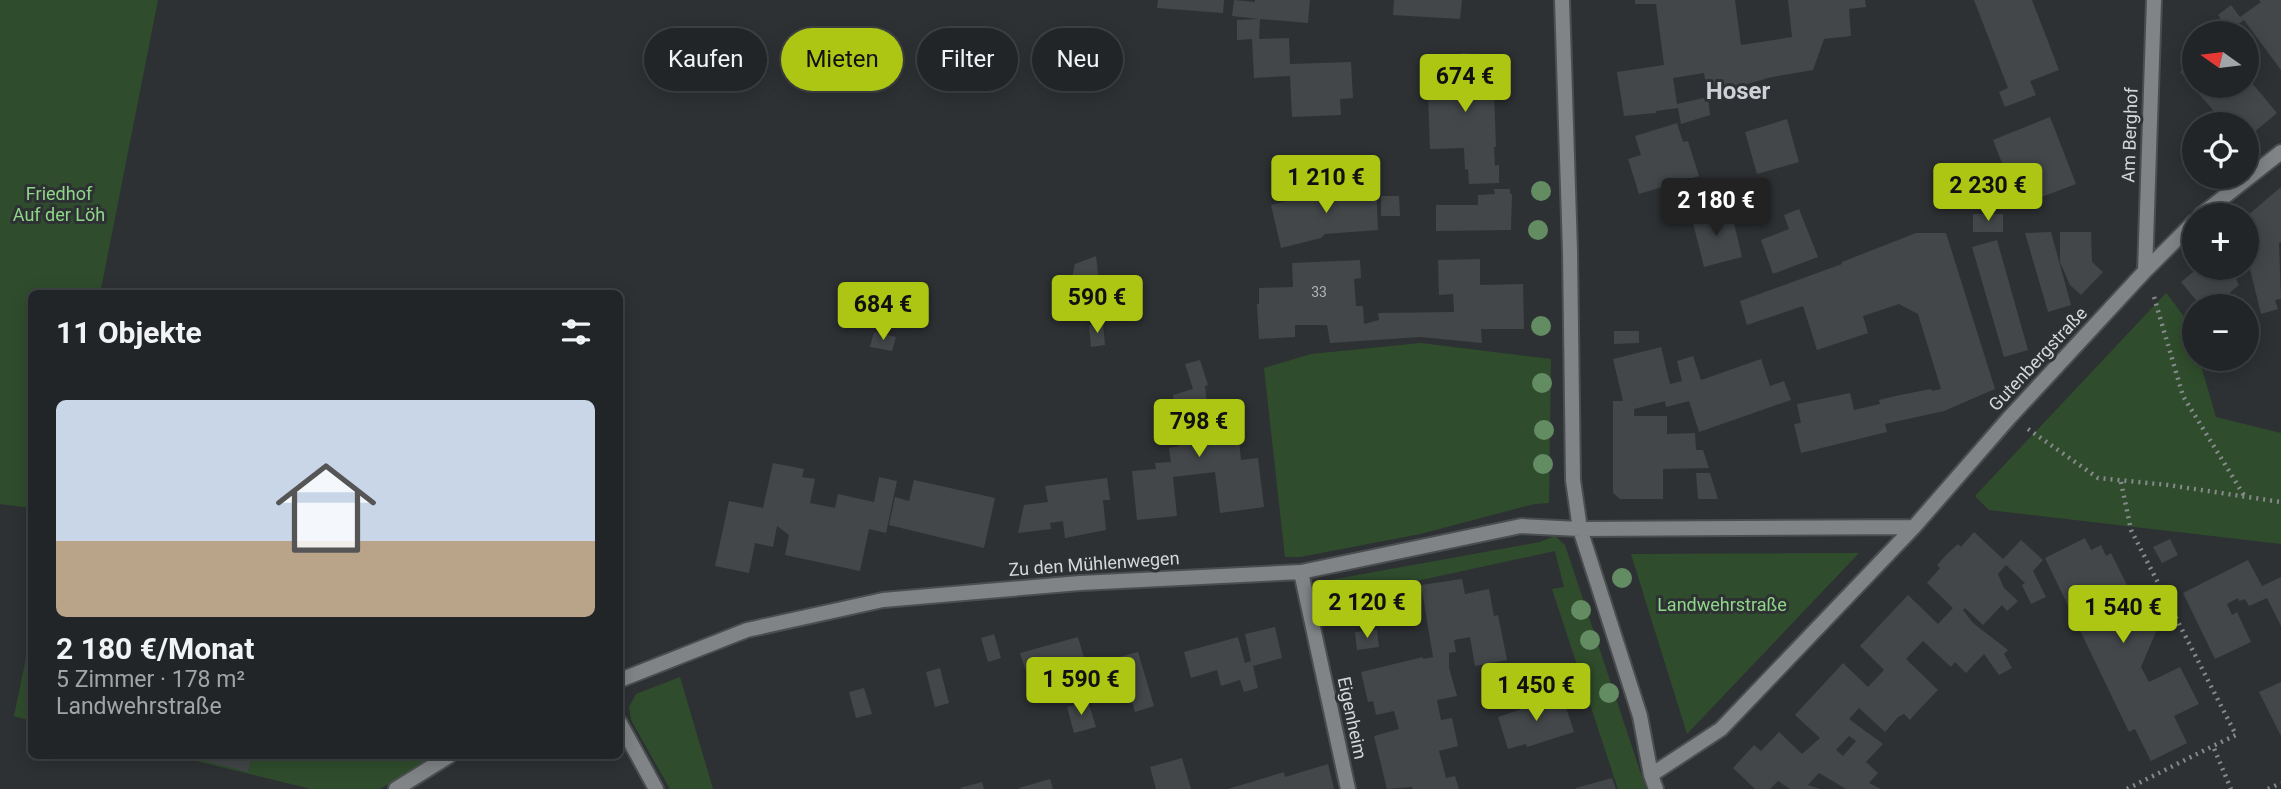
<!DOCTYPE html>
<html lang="de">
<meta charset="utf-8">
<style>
:root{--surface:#222527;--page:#2e3133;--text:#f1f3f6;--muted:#a2a5a7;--line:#3f4244;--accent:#acc613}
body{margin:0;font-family:Roboto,sans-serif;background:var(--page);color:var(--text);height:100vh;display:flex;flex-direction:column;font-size:26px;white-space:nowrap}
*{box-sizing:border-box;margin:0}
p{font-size:23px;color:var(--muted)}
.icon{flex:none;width:38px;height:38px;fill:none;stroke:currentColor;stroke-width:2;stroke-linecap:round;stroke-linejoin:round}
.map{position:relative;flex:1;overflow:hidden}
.panel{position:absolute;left:28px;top:290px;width:595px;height:469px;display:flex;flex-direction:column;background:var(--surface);border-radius:10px;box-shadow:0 4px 18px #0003,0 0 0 2px var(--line)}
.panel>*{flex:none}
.top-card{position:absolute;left:644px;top:28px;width:665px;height:63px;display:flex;gap:14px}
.needle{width:46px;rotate:284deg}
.buttons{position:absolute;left:2182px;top:21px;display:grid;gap:14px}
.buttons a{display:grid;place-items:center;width:77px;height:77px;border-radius:50%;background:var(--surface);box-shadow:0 4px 18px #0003,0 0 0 2px var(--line);font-size:35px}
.price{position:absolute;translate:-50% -60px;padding:0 16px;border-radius:7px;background:var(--accent);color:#111;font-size:23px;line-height:46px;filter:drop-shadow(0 2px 4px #0008)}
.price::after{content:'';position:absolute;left:50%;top:42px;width:21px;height:16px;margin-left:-10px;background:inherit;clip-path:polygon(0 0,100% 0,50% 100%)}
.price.on{background:#222;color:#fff}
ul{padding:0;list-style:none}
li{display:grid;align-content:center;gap:14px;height:371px;padding:0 28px}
li span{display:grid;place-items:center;height:217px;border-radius:10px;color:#555}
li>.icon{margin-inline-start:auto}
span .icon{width:126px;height:126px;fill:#fffc;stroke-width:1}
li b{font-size:30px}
h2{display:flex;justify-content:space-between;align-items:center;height:84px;padding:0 28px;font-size:30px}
.pill{padding:0 24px;border-radius:32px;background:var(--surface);box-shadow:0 4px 18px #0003,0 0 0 2px var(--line);font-size:24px;line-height:63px}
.pill.on{background:var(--accent);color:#111}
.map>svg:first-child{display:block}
.green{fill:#2f4d2c}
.building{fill:#434749;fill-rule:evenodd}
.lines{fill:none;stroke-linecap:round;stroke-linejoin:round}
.minor-casing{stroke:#4b4e50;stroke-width:18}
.path{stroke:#878a8c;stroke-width:4.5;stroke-dasharray:2 5;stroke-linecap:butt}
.minor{stroke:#808487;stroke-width:14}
.tree{fill:#638c62}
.labels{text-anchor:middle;stroke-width:6;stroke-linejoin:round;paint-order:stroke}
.number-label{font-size:14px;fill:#b0b4b5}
.street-label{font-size:18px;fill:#d5d8d9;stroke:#2e3134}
.park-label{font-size:18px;fill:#8fd688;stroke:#2e3134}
.district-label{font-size:24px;font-weight:bold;fill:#ced2d6;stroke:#2e3134}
</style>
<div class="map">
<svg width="2281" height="789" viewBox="0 0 2281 789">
<rect width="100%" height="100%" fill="#2e3134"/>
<path class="green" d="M 0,0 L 158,0 L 100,294 L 32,294 L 31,508 L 0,504 Z
M 2166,293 C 2185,317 2194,327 2194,359 L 2199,359 L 2216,417 L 2281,433 L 2281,544 L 1989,510 L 1975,496 Z
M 1421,343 L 1551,359 L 1549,503 L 1534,504 L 1420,534 L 1300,557 L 1285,557 L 1264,368 L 1311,354 Z
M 1555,536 L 1565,545 L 1646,789 L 1618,789 L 1552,589 L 1564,587 L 1555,551 L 1319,602 L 1319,582 L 1540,542 Z
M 1859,553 L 1687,734 L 1631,554 Z
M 31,634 L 32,721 L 31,721 L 14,716 Z
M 680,677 L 713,789 L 670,789 L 631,720 L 629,707 L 636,694 Z
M 176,756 L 435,756 L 380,789 L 311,789 Z"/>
<path class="building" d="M 1158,0 L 1224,0 L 1223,13 L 1157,8 Z
M 1234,0 L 1255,2 L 1255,0 L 1310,0 L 1308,23 L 1260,19 L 1259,39 L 1289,38 L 1290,64 L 1351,62 L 1353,98 L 1340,99 L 1341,115 L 1292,117 L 1290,76 L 1254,78 L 1252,39 L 1237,40 L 1237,20 L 1259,19 L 1232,16 Z
M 1394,0 L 1462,0 L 1460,19 L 1393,15 Z
M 1635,0 L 1735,0 L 1741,45 L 1792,37 L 1788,0 L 1865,0 L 1866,7 L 1849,9 L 1851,36 L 1824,39 L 1813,70 L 1772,77 L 1719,92 L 1707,92 L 1704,73 L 1673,78 L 1677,104 L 1708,97 L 1710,115 L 1681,124 L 1678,108 L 1656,111 L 1656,113 L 1624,116 L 1617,72 L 1664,65 L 1656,4 L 1635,4 Z
M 1974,0 L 2032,0 L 2059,70 L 2030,81 L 2036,95 L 2005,107 L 1999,92 L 2008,88 Z
M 2259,0 L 2281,0 L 2281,70 L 2244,20 L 2230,30 L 2232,33 L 2220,33 L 2227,28 L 2218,15 L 2231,5 L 2240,17 L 2261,2 Z
M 1461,53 L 1491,55 L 1491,66 L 1493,66 L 1496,147 L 1494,147 L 1495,166 L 1499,165 L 1499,183 L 1469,184 L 1468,169 L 1465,170 L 1464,148 L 1430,149 L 1427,68 L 1462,67 Z
M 2194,59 L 2194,86 L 2247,86 L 2247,77 L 2277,113 L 2247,138 L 2247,124 L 2225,124 L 2180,72 Z
M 2050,117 L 2076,184 L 2028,202 L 2027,200 L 2030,199 L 2023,179 L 2020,181 L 2018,178 L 2009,181 L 1993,140 Z
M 1787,119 L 1799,162 L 1757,174 L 1745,132 Z
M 1677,123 L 1683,142 L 1688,141 L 1699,176 L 1639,194 L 1628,159 L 1641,155 L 1635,136 Z
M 1376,185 L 1378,230 L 1325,234 L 1321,238 L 1281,248 L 1271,205 L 1325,192 Z
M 2281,187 L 2281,242 L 2279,243 L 2281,299 L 2275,300 L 2278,309 L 2261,314 L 2250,269 L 2244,270 L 2235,277 L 2239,285 L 2214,306 L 2201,306 L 2181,282 L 2198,268 L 2247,268 L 2247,216 Z
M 1494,189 L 1510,189 L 1510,194 L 1512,194 L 1511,230 L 1436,231 L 1436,205 L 1478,205 L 1478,195 L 1495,194 Z
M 1381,196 L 1399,196 L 1400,216 L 1381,216 Z
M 1720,209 L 1724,221 L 1733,219 L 1742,257 L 1704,267 L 1691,215 Z
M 1799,209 L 1818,257 L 1773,274 L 1761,240 L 1789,229 L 1784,215 Z
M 1973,214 L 2003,214 L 2003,232 L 1973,232 Z
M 2051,232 L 2071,305 L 2048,312 L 2025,233 Z
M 2060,232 L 2091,232 L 2092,262 L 2103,272 L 2081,295 L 2070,285 L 2060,262 Z
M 1916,233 L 1946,233 L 1995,389 L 1944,411 L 1885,424 L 1887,432 L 1801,453 L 1794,424 L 1801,423 L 1797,404 L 1850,393 L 1854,410 L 1880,404 L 1879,400 L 1900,395 L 1931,389 L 1932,391 L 1941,389 L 1918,314 L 1899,304 L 1863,316 L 1868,333 L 1817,350 L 1803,306 L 1747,325 L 1740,301 L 1842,264 L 1842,262 Z
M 1997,240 L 2028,350 L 2004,357 L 1972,247 Z
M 1096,256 L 1099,283 L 1094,283 L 1097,310 L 1064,314 L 1075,264 Z
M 1480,259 L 1480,285 L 1523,284 L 1524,329 L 1481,329 L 1482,343 L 1420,337 L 1330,343 L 1327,325 L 1295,325 L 1295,337 L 1259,339 L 1257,304 L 1259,304 L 1259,288 L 1293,287 L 1292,263 L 1360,260 L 1361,278 L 1354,279 L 1356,306 L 1363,306 L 1364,324 L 1379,320 L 1378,313 L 1454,312 L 1453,294 L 1439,295 L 1438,260 Z
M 1103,323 L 1105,345 L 1091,347 L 1089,325 Z
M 1614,331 L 1639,331 L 1639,343 L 1614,344 Z
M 874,332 L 896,337 L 892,351 L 870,347 Z
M 1661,347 L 1670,384 L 1682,381 L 1677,361 L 1693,356 L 1701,380 L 1761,359 L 1770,386 L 1784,381 L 1791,400 L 1699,432 L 1689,401 L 1666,407 L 1665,401 L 1634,409 L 1634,416 L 1667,416 L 1667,434 L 1695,433 L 1696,450 L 1703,450 L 1709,468 L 1663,469 L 1663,499 L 1620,499 L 1613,493 L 1613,401 L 1623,401 L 1613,359 Z
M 1200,360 L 1208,385 L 1205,386 L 1210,426 L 1232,424 L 1233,432 L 1238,431 L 1241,460 L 1258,458 L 1264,507 L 1220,513 L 1215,472 L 1173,477 L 1177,516 L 1137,520 L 1132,471 L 1156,469 L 1155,463 L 1171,462 L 1169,448 L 1179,446 L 1173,395 L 1193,389 L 1185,364 Z
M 773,463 L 804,469 L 802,477 L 815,479 L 810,503 L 835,508 L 838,494 L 874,502 L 879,477 L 897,481 L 886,533 L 869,529 L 860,571 L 785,555 L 789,535 L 777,526 L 773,547 L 755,543 L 749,573 L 715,566 L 729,501 L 763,508 Z
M 1696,473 L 1710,473 L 1718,499 L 1698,499 Z
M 1107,478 L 1110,500 L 1103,500 L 1106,530 L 1065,538 L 1063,521 L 1050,523 L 1051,529 L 1018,533 L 1024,505 L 1048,502 L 1045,486 Z
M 914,480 L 995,498 L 984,548 L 889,525 L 895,497 L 909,501 Z
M 1974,532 L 2003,559 L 2021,540 L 2043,560 L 2033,571 L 2046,597 L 2031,604 L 2022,585 L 2025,583 L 2006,565 L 1998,574 L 2004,588 L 2018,601 L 2007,611 L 2002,605 L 1983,625 L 1965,608 L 1963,610 L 1973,623 L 2008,650 L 2004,654 L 2012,668 L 1999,675 L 1984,654 L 1966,673 L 1955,662 L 1951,667 L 1923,641 L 1906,659 L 1938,690 L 1914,715 L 1910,720 L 1904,714 L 1898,717 L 1885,732 L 1859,708 L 1849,719 L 1883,744 L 1866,762 L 1878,773 L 1869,783 L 1881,789 L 1846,789 L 1819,773 L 1808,785 L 1820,789 L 1790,789 L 1778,781 L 1770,789 L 1755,789 L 1733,768 L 1754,745 L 1761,751 L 1779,732 L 1802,754 L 1820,738 L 1795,715 L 1843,663 L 1868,687 L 1884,670 L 1860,646 L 1908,595 L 1938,624 L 1953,608 L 1927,583 L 1940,568 L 1937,565 L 1947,554 L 1958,544 L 1961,547 ZM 1849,736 L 1856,741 L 1843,756 L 1836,750 Z
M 2085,538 L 2091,550 L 2101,545 L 2106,556 L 2111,553 L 2134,599 L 2143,595 L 2147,604 L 2152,601 L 2161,620 L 2141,667 L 2149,682 L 2180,667 L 2199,704 L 2174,716 L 2187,743 L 2151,761 L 2135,729 L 2129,732 L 2045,558 Z
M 2170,539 L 2178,555 L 2162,563 L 2153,547 Z
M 2248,560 L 2262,586 L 2281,577 L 2281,626 L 2267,598 L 2249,606 L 2245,599 L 2239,601 L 2238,598 L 2227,604 L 2232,615 L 2237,612 L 2251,642 L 2215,659 L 2183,593 Z
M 1462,579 L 1465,594 L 1489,589 L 1494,616 L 1498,615 L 1507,660 L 1475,666 L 1470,637 L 1454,640 L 1456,652 L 1449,653 L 1449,668 L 1457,696 L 1437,700 L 1441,720 L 1452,718 L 1458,746 L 1439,751 L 1446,778 L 1455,776 L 1459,789 L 1413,789 L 1412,787 L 1387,789 L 1374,736 L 1399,729 L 1394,711 L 1376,715 L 1373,701 L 1368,702 L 1361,672 L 1423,657 L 1423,659 L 1433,657 L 1421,585 Z
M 1411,587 L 1414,607 L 1393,611 L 1389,591 Z
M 1275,627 L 1282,658 L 1253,666 L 1258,688 L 1244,692 L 1240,680 L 1221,686 L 1217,670 L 1191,678 L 1184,652 L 1238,637 L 1245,663 L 1251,661 L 1245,634 Z
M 1377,630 L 1379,647 L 1357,650 L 1355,632 Z
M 994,634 L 1001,658 L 988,662 L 981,638 Z
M 1078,637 L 1086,665 L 1080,667 L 1083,682 L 1062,688 L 1057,673 L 1055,674 L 1060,689 L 1034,696 L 1020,653 Z
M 1138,652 L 1154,706 L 1135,712 L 1119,657 Z
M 940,668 L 949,703 L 935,707 L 926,672 Z
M 2281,682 L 2281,736 L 2259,692 Z
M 864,688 L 872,714 L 856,718 L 849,692 Z
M 1562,695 L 1574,732 L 1527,747 L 1526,744 L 1508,749 L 1498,717 Z
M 1088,701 L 1096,727 L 1074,733 L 1067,707 Z
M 186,756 L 252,756 L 248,772 Z
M 1182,758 L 1191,789 L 1156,789 L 1150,767 Z
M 1328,764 L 1334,789 L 1228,789 L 1284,772 L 1285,777 Z
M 1612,778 L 1616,789 L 1576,789 L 1576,788 Z
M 1050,779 L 1053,789 L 1019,789 L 1019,788 Z
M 982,782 L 984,789 L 961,789 L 960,788 Z"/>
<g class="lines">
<g class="minor-casing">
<path id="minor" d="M 1562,0 L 1570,251 L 1573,480 L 1580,529 L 1640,716 L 1651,775 L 1656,789
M 2201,215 L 2281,152
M 2145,271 L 2154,0
M 1301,572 L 1348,789
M 620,680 L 747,630 L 883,600 L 1080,583 L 1301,572 L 1521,526 L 1580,529 L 1914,527
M 620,723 L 656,789
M 1651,775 L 1721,729 L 1914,527 L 2009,418 L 2145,271 L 2194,222
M 396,789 L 449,756"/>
</g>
<path class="path" d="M 2154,297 L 2183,396 L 2245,497
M 2028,429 L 2098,478 L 2168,485 L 2281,502
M 2121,482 L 2131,530 L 2236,735 L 2213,746 L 2231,789
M 2127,789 L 2213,746
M 2268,789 L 2281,783"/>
<use href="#minor" class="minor"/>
</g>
<g class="tree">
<circle cx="1541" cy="191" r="10"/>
<circle cx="1538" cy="230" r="10"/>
<circle cx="1541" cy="326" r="10"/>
<circle cx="1542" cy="383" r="10"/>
<circle cx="1544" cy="430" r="10"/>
<circle cx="1543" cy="464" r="10"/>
<circle cx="1622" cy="578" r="10"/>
<circle cx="1581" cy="610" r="10"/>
<circle cx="1590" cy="640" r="10"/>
<circle cx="1609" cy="693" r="10"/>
</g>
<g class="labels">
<g class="number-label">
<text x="1319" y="297">33</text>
</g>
<g class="street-label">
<text transform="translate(2130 135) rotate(-88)" y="6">Am Berghof</text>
<text transform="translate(2038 359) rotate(-47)" y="6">Gutenbergstraße</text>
<text transform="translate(1094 564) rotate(-4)" y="6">Zu den Mühlenwegen</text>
<text transform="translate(1352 718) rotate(78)" y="6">Eigenheim</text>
</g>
<g class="park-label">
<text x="59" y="200">Friedhof<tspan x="59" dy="21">Auf der Löh</tspan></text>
<text x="1722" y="611">Landwehrstraße</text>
</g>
<g class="district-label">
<text x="1738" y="99">Hoser</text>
</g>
</g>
</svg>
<div class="buttons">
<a><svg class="needle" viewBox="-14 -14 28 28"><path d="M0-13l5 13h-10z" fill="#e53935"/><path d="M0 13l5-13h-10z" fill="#a2a5a7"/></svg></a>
<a><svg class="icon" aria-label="locate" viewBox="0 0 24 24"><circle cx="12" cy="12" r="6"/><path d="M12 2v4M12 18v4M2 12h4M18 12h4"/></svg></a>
<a>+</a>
<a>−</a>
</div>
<b class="price" style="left:1465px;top:114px">674 €</b>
<b class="price" style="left:1326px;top:215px">1 210 €</b>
<b class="price" style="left:1988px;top:223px">2 230 €</b>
<b class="price on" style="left:1716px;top:238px">2 180 €</b>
<b class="price" style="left:1097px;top:335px">590 €</b>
<b class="price" style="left:883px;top:342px">684 €</b>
<b class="price" style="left:1199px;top:459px">798 €</b>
<b class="price" style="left:1367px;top:640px">2 120 €</b>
<b class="price" style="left:2123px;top:645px">1 540 €</b>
<b class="price" style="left:1081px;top:717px">1 590 €</b>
<b class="price" style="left:1536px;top:723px">1 450 €</b>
<div class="top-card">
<a class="pill">Kaufen</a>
<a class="pill on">Mieten</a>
<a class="pill">Filter</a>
<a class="pill">Neu</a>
</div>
<section class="panel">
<h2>11 Objekte<svg class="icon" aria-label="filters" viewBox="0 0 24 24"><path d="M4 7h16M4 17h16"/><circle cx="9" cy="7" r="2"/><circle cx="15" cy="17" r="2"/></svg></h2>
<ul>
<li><span style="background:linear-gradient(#c9d6e8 65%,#b9a48a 0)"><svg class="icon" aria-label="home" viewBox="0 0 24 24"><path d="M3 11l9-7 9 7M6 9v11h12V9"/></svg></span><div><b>2 180 €/Monat</b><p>5 Zimmer · 178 m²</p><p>Landwehrstraße</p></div></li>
</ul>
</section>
</div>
